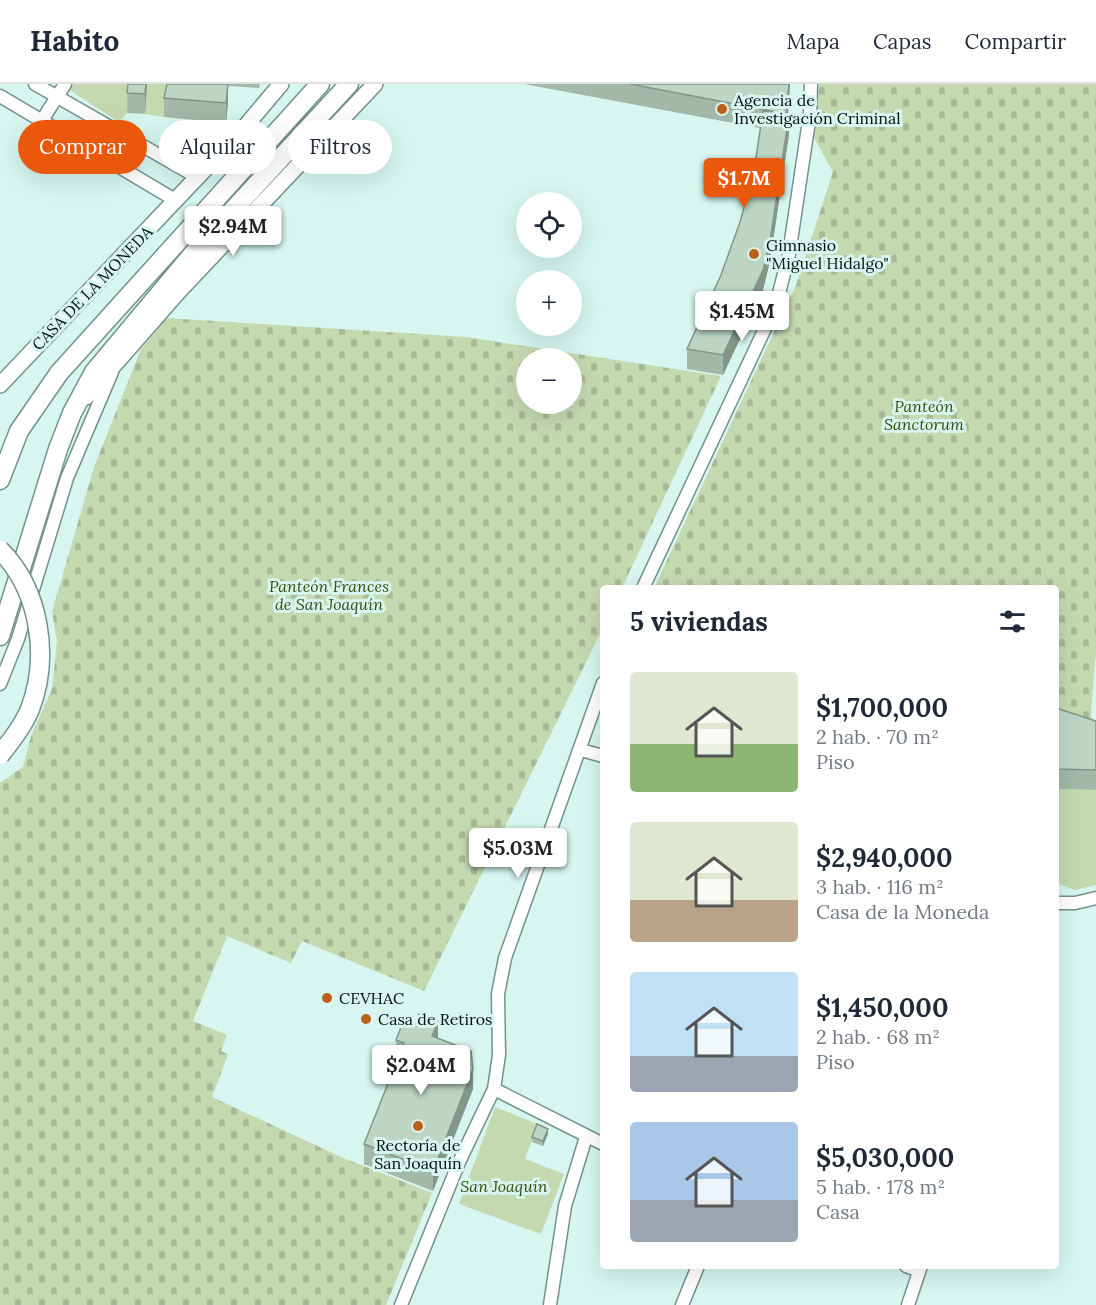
<!DOCTYPE html>
<html lang="es">
<meta charset="utf-8">
<style>
:root{--surface:#fff;--page:#f2f2f3;--text:#1f2937;--muted:#747a83;--line:#e0e1e3;--accent:#ea580c}
body{margin:0;font-family:Lora,serif;background:var(--page);color:var(--text);height:100vh;display:flex;flex-direction:column;font-size:22px;white-space:nowrap}
*{box-sizing:border-box;margin:0}
p{font-size:20px;color:var(--muted)}
.icon{flex:none;width:33px;height:33px;fill:none;stroke:currentColor;stroke-width:2;stroke-linecap:round;stroke-linejoin:round}
.map{position:relative;flex:1;overflow:hidden}
.drawer{position:absolute;left:600px;top:501px;width:459px;height:684px;display:flex;flex-direction:column;background:var(--surface);border-radius:6px;box-shadow:0 6px 24px #0002}
.drawer>*{flex:none}
.top-card{position:absolute;left:18px;top:36px;width:492px;height:54px;display:flex;gap:12px}
.fabs{position:absolute;left:516px;top:108px;display:grid;gap:12px}
.fabs a{display:grid;place-items:center;width:66px;height:66px;border-radius:50%;background:var(--surface);box-shadow:0 6px 24px #0002;font-size:30px}
.price{position:absolute;translate:-50% -51px;padding:0 14px;border-radius:6px;background:#fff;color:#222;font-size:20px;line-height:39px;filter:drop-shadow(0 2px 3px #0008)}
.price::after{content:'';position:absolute;left:50%;top:36px;width:18px;height:14px;margin-left:-9px;background:inherit;clip-path:polygon(0 0,100% 0,50% 100%)}
.price.current{background:var(--accent);color:#fff}
ul{padding:0;list-style:none}
li{display:flex;align-items:center;gap:18px;height:150px;padding:0 30px}
li span{display:grid;place-items:center;flex:none;width:168px;height:120px;border-radius:6px;color:#555}
li>.icon{margin-inline-start:auto}
span .icon{width:72px;height:72px;fill:#fffc;stroke-width:1}
li b{font-size:26px}
h2{display:flex;justify-content:space-between;align-items:center;height:72px;padding:0 30px;font-size:26px}
.chip{padding:0 21px;border-radius:27px;background:var(--surface);box-shadow:0 6px 24px #0002;font-size:21px;line-height:54px}
.chip.current{background:var(--accent);color:#fff}
header{display:flex;align-items:center;gap:36px;box-sizing:border-box;height:84px;padding:0 30px;background:var(--surface);border-bottom:2px solid var(--line)}
header strong{font-size:28px}
nav{display:flex;gap:33px;margin-inline-start:auto;font-size:21px}
.map>svg:first-child{display:block}
.green{fill:#c5d9b1}
.cemetery{fill:url(#cemetery-stones);fill-rule:evenodd}
.lines{fill:none;stroke-linecap:round;stroke-linejoin:round}
.minor-casing{stroke:#74918b;stroke-width:15}
.major-casing{stroke:#74918b;stroke-width:18}
.highway-casing{stroke:#74918b;stroke-width:21}
.minor{stroke:#fff;stroke-width:12}
.major{stroke:#fff;stroke-width:15}
.highway{stroke:#fff;stroke-width:18}
.highway-bridge-casing{stroke:#74918b;stroke-width:21;stroke-linecap:butt}
.highway-bridge{stroke:#fff;stroke-width:18}
.wall{fill:#a3b8a9}
.shaded-wall{fill:#849689}
.building{fill:#bdd6c4;stroke:#849689;stroke-width:1.5}
.poi-dot{fill:#be5e19;stroke:#d6f6ef;stroke-width:2}
.labels{text-anchor:middle;stroke-width:6;stroke-linejoin:round;paint-order:stroke}
.poi-label{font-size:16px;fill:#071210;stroke:#d6f6ef;text-anchor:start}
.street-label{font-size:16px;fill:#071210;stroke:#d6f6ef}
.park-label{font-size:16px;font-style:italic;fill:#354e0e;stroke:#d6f6ef}
</style>
<header>
<strong>Habito</strong>
<nav><a>Mapa</a><a>Capas</a><a>Compartir</a></nav>
</header>
<div class="map">
<svg width="1096" height="1221" viewBox="0 0 1096 1221">
<defs>
<pattern id="cemetery-stones" width="16" height="16" patternUnits="userSpaceOnUse" patternTransform="scale(1.5)"><rect width="16" height="16" fill="#c5d9b1"/><path d="M2 7V4a2 2 0 0 1 4 0v3zM10 15v-3a2 2 0 0 1 4 0v3z" fill="#a8b997"/></pattern>
</defs>
<rect width="100%" height="100%" fill="#d6f6ef"/>
<path class="green" d="M 68,0 L 129,0 L 127,29 L 119,38 L 65,3 Z
M 147,0 L 197,0 L 164,33 L 145,30 Z
M 1056,705 L 1096,706 L 1096,801 L 1075,806 L 1056,799 Z
M 495,1023 L 538,1040 L 525,1075 L 564,1090 L 541,1150 L 459,1120 Z"/>
<path class="cemetery" d="M 819,0 L 1096,0 L 1096,566 L 1091,630 L 1096,656 L 1056,644 L 1056,504 L 654,504 L 796,201 L 833,88 L 813,52 Z
M 167,234 L 466,253 L 721,292 L 622,504 L 603,504 L 603,544 L 424,907 L 302,857 L 291,879 L 227,852 L 193,937 L 227,951 L 221,967 L 228,970 L 212,1013 L 341,1073 L 432,1109 L 386,1221 L 0,1221 L 0,699 L 23,683 L 31,652 L 52,605 L 57,557 L 52,528 L 94,383 L 141,265 ZM 526,274 L 572,274 L 572,320 L 526,320 Z"/>
<g class="lines">
<g class="minor-casing">
<path id="minor" d="M 35,0 L 197,93
M 0,12 L 175,116
M 41,38 L 65,0
M 643,504 L 776,221 L 789,170 L 810,30 L 811,0
M 0,600 L 18,555 L 67,394 L 112,288
M 581,666 L 603,672
M 1056,819 L 1075,819 L 1096,814
M 494,1005 L 603,1060
M 906,1182 L 919,1187
M 401,1221 L 460,1076 L 494,1005 L 499,971 L 498,910 L 505,874 L 603,599
M 550,1221 L 565,1122 L 586,1053
M 682,1221 L 698,1182
M 908,1221 L 921,1182"/>
</g>
<g class="major-casing">
<path id="major" d="M 0,301 L 244,44 L 281,0
M 86,313 L 179,207 L 375,0"/>
</g>
<g class="highway-casing">
<path id="highway" d="M 0,396 L 19,347 L 59,289 L 320,0
M 0,552 L 58,365 L 72,329 L 94,288 L 197,165 L 349,0"/>
</g>
<use href="#minor" class="minor"/>
<use href="#major" class="major"/>
<use href="#highway" class="highway"/>
<g class="highway-bridge-casing">
<path id="highway-bridge" d="M 0,466 C 40,506 50,573 30,625 C 23,642 11,657 0,671"/>
</g>
<use href="#highway-bridge" class="highway-bridge"/>
</g>
<path class="wall" d="M 128,0 L 147,0 L 145,30 L 127,29 Z
M 167,0 L 260,0 L 259,4 L 228,2 L 228,18 L 226,39 L 164,33 L 164,14 Z
M 524,0 L 790,0 L 788,30 L 789,50 L 770,177 L 763,206 L 723,291 L 687,285 L 687,265 L 721,191 L 740,138 L 754,87 L 760,44 Z
M 1056,624 L 1096,637 L 1096,706 L 1056,705 Z
M 438,954 L 473,1005 L 433,1107 L 364,1080 L 364,1060 L 397,976 L 396,956 Z
M 548,1050 L 543,1062 L 532,1058 L 532,1053 Z"/>
<path class="shaded-wall" d="M 146,0 L 147,0 L 145,30 L 145,10 Z
M 228,0 L 228,18 L 226,39 L 226,19 Z
M 789,0 L 790,0 L 787,45 L 789,31 L 789,50 L 770,177 L 763,206 L 723,291 L 723,271 L 786,30 Z
M 438,937 L 438,957 L 432,952 Z
M 473,985 L 473,1005 L 433,1107 L 433,1087 Z
M 548,1045 L 548,1050 L 543,1062 L 543,1057 Z"/>
<path class="building" d="M 128,0 L 146,0 L 145,10 L 127,9 Z
M 167,0 L 228,0 L 226,19 L 164,14 Z
M 630,0 L 789,0 L 786,30 L 789,31 L 770,157 L 763,186 L 723,271 L 687,265 L 721,191 L 740,138 L 754,87 L 763,27 L 777,28 Z
M 1056,624 L 1096,637 L 1096,686 L 1056,685 Z
M 419,930 L 438,937 L 432,952 L 471,967 L 473,985 L 433,1087 L 364,1060 L 404,959 L 396,956 L 403,938 L 414,943 Z
M 537,1040 L 548,1045 L 543,1057 L 532,1053 Z"/>
<g class="poi-dot">
<circle cx="722" cy="25" r="6"/>
<circle cx="754" cy="170" r="6"/>
<circle cx="327" cy="914" r="6"/>
<circle cx="366" cy="935" r="6"/>
<circle cx="418" cy="1042" r="6"/>
</g>
<g class="labels">
<g class="poi-label">
<text x="734" y="22">Agencia de<tspan x="734" dy="18">Investigación Criminal</tspan></text>
<text x="766" y="167">Gimnasio<tspan x="766" dy="18">"Miguel Hidalgo"</tspan></text>
<text x="339" y="920">CEVHAC</text>
<text x="378" y="941">Casa de Retiros</text>
<text x="418" y="1067" text-anchor="middle">Rectoría de<tspan x="418" dy="18">San Joaquín</tspan></text>
</g>
<g class="street-label">
<text transform="translate(92 204) rotate(-46)" y="6">CASA DE LA MONEDA</text>
</g>
<g class="park-label">
<text x="924" y="328">Panteón<tspan x="924" dy="18">Sanctorum</tspan></text>
<text x="329" y="508">Panteón Frances<tspan x="329" dy="18">de San Joaquín</tspan></text>
<text x="504" y="1108">San Joaquín</text>
</g>
</g>
</svg>
<div class="fabs">
<a><svg class="icon" aria-label="locate" viewBox="0 0 24 24"><circle cx="12" cy="12" r="6"/><path d="M12 2v4M12 18v4M2 12h4M18 12h4"/></svg></a>
<a>+</a>
<a>−</a>
</div>
<b class="price current" style="left:744px;top:125px">$1.7M</b>
<b class="price" style="left:233px;top:173px">$2.94M</b>
<b class="price" style="left:742px;top:258px">$1.45M</b>
<b class="price" style="left:518px;top:795px">$5.03M</b>
<b class="price" style="left:421px;top:1012px">$2.04M</b>
<div class="top-card">
<a class="chip current">Comprar</a>
<a class="chip">Alquilar</a>
<a class="chip">Filtros</a>
</div>
<section class="drawer">
<h2>5 viviendas<svg class="icon" aria-label="filters" viewBox="0 0 24 24"><path d="M4 7h16M4 17h16"/><circle cx="9" cy="7" r="2"/><circle cx="15" cy="17" r="2"/></svg></h2>
<ul>
<li><span style="background:linear-gradient(#dfe7d0 60%,#8fb573 0)"><svg class="icon" aria-label="home" viewBox="0 0 24 24"><path d="M3 11l9-7 9 7M6 9v11h12V9"/></svg></span><div><b>$1,700,000</b><p>2 hab. · 70 m²</p><p>Piso</p></div></li>
<li><span style="background:linear-gradient(#dfe7d0 65%,#b9a48a 0)"><svg class="icon" aria-label="home" viewBox="0 0 24 24"><path d="M3 11l9-7 9 7M6 9v11h12V9"/></svg></span><div><b>$2,940,000</b><p>3 hab. · 116 m²</p><p>Casa de la Moneda</p></div></li>
<li><span style="background:linear-gradient(#bfe0f5 70%,#9aa5b1 0)"><svg class="icon" aria-label="home" viewBox="0 0 24 24"><path d="M3 11l9-7 9 7M6 9v11h12V9"/></svg></span><div><b>$1,450,000</b><p>2 hab. · 68 m²</p><p>Piso</p></div></li>
<li><span style="background:linear-gradient(#a9c7e8 65%,#9aa5b1 0)"><svg class="icon" aria-label="home" viewBox="0 0 24 24"><path d="M3 11l9-7 9 7M6 9v11h12V9"/></svg></span><div><b>$5,030,000</b><p>5 hab. · 178 m²</p><p>Casa</p></div></li>
</ul>
</section>
</div>
